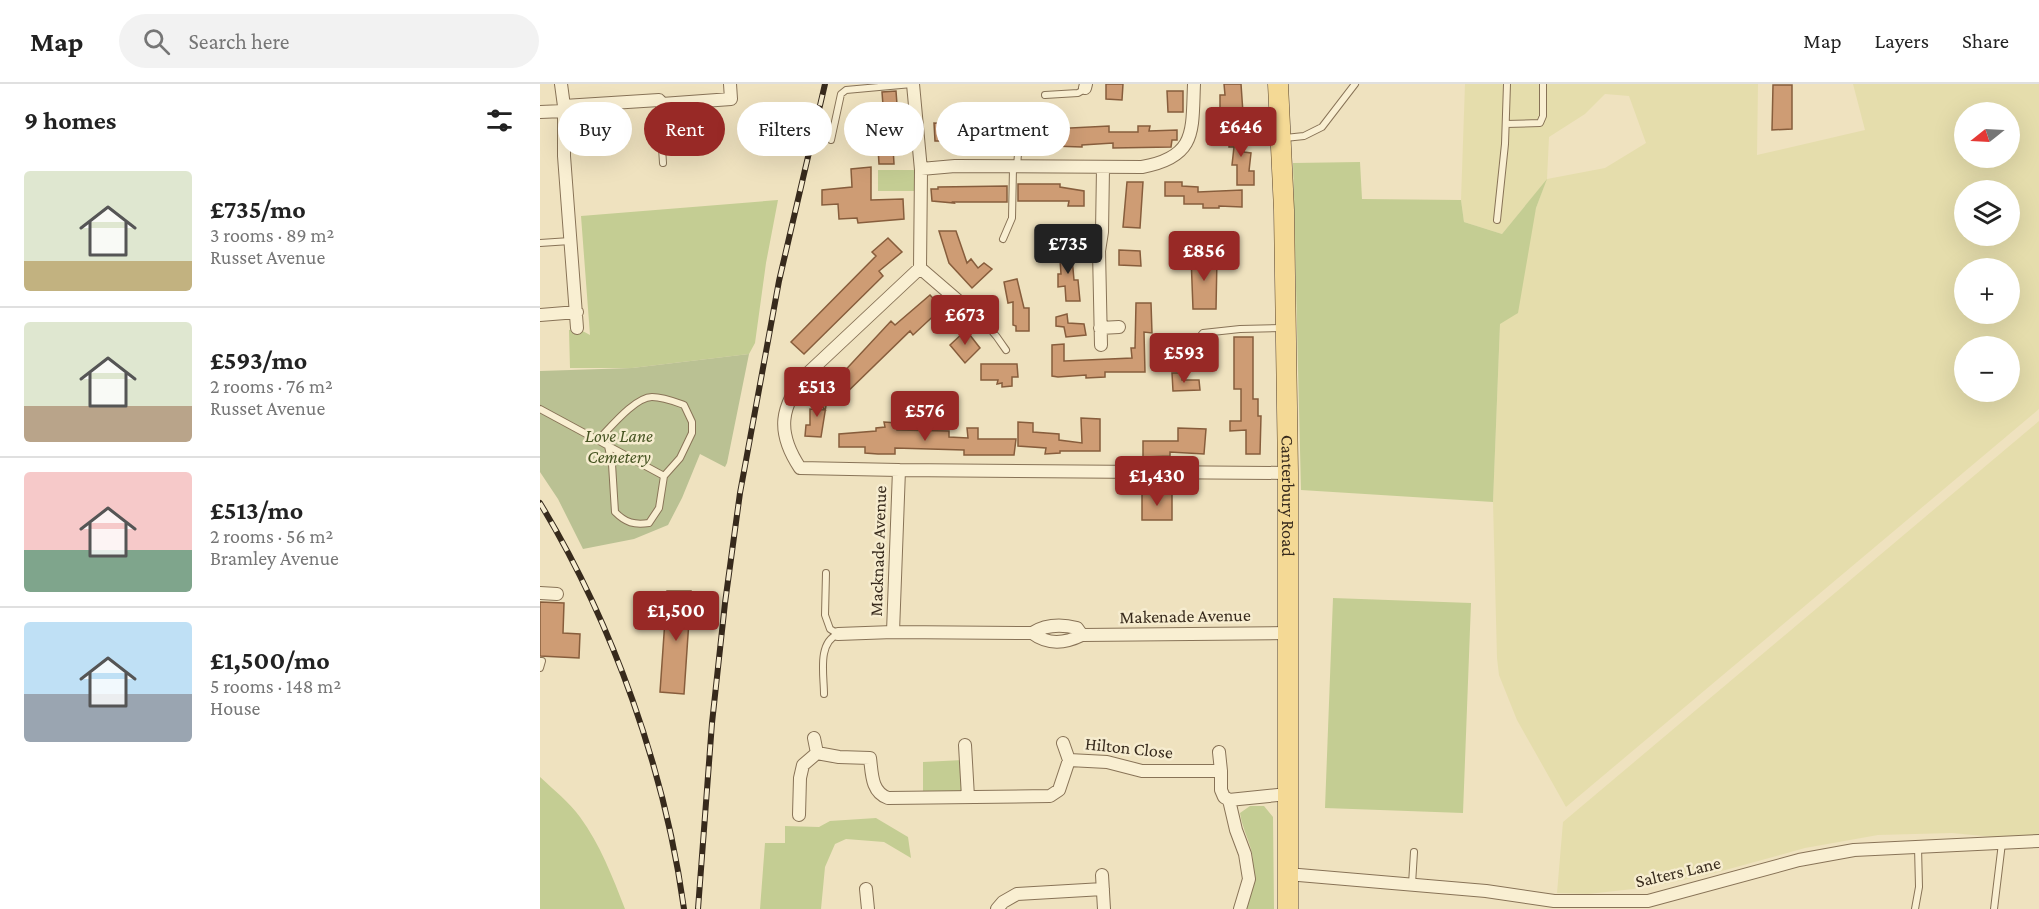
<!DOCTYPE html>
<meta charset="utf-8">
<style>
:root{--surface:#fff;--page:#f2f2f2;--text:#222;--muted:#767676;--line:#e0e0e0;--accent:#982926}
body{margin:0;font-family:"Crimson Pro",serif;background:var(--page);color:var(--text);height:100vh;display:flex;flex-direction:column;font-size:22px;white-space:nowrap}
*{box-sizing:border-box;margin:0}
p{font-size:20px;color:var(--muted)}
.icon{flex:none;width:33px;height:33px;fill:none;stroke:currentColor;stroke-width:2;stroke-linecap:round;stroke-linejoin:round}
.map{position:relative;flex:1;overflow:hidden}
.drawer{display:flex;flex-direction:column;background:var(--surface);width:540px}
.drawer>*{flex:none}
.banner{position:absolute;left:18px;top:18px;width:570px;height:54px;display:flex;gap:12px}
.needle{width:39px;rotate:252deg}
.fabs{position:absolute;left:1414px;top:18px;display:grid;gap:12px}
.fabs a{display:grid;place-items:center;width:66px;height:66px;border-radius:50%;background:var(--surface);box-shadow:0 6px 24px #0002;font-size:30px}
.price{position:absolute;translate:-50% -51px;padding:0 14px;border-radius:6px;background:var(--accent);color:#fff;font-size:20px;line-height:39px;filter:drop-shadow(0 2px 3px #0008)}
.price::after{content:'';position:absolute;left:50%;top:36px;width:18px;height:14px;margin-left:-9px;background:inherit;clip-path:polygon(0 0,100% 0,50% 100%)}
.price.current{background:#222;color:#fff}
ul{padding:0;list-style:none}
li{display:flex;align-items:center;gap:18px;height:150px;padding:0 24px}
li+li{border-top:2px solid var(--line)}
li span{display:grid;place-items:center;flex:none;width:168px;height:120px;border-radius:6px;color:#555}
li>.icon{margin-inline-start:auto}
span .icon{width:72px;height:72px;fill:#fffc;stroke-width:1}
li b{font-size:26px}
h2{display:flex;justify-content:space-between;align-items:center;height:72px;padding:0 24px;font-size:26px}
.pill{padding:0 21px;border-radius:27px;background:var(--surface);box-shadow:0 6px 24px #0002;font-size:21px;line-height:54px}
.pill.current{background:var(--accent);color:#fff}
header{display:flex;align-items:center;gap:36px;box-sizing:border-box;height:84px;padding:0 30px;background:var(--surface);border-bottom:2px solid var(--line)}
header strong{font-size:28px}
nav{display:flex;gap:33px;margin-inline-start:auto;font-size:21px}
.search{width:420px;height:54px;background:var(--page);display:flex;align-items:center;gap:15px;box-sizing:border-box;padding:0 21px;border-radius:33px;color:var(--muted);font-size:22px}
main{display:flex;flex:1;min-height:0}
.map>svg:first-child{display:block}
.farmland{fill:#e5ddac;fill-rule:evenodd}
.green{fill:#c4cd93}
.cemetery{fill:#bac193}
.building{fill:#ce9c74;stroke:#875d3c;stroke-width:1.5}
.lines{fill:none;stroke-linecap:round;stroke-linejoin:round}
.lane-casing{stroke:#887357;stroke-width:8}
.street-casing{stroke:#887357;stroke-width:14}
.primary-casing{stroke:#55402c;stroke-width:21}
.lane{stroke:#f9efd2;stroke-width:6}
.street{stroke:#f9efd2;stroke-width:12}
.primary{stroke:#f4d995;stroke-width:20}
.rail-casing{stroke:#372a1c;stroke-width:6}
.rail{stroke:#f6eccf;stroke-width:4;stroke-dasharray:11;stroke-linecap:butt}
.labels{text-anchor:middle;stroke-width:5;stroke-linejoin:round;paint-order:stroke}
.park-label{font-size:18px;font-style:italic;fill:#465422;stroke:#f6eccf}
.street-label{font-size:18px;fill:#372a1c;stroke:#f6eccf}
</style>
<header>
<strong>Map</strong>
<div class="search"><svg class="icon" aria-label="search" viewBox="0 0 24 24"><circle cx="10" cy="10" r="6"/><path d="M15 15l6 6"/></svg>Search here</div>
<nav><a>Map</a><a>Layers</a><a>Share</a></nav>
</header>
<main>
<section class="drawer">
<h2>9 homes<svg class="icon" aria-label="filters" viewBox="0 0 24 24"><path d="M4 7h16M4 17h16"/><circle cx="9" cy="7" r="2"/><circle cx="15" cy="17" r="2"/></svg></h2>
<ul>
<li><span style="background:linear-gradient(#dfe7d0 75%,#c2b280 0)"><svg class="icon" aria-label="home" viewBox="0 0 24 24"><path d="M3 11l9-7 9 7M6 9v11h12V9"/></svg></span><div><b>£735/mo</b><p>3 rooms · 89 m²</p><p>Russet Avenue</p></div></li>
<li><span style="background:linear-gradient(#dfe7d0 70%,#b9a48a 0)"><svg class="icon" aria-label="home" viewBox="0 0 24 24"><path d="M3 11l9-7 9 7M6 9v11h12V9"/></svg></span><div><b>£593/mo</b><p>2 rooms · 76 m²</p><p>Russet Avenue</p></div></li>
<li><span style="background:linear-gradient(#f6c9c9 65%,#7fa58c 0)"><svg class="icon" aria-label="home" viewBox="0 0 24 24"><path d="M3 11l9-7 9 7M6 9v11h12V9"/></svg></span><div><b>£513/mo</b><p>2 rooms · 56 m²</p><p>Bramley Avenue</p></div></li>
<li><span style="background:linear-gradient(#bfe0f5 60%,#9aa5b1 0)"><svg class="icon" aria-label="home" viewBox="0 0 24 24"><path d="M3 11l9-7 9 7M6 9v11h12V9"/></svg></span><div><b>£1,500/mo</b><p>5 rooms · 148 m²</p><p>House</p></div></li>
</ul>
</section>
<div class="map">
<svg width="1499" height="825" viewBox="0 0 1499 825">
<rect width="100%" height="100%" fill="#efe2bf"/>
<path class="farmland" d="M 925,0 L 1218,0 L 1217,71 L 1325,46 L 1313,0 L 1499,0 L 1499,325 L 1026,723 L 977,636 L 959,591 L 957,574 L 953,418 L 960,240 L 996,124 L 1006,97 L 962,150 L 924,138 L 921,116 ZM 1065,10 L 1089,12 L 1106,59 L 1065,84 L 1007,95 L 1009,53 L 1045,30 ZM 1425,28 L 1470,28 L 1470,74 L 1425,74 ZM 1425,106 L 1470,106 L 1470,152 L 1425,152 ZM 1425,184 L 1470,184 L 1470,230 L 1425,230 ZM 1425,262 L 1470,262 L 1470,308 L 1425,308 Z
M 1499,337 L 1499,752 L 1464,754 L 1412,749 L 1338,751 L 1265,764 L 1178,788 L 1130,799 L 1093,805 L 1048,810 L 1017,809 L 1023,738 Z"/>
<path class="green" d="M 820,78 L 822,115 L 921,116 L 924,138 L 962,150 L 1007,95 L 996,124 L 978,229 L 960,240 L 953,418 L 761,406 L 753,79 Z
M 338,86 L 377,86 L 377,107 L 338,107 Z
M 238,116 L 226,179 L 215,259 L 209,270 L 92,284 L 30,284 L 29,246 L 37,244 L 50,251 L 41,132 Z
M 793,514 L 931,519 L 923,729 L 785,724 Z
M 423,676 L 425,707 L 383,707 L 383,678 Z
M 0,693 C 14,706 29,718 40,733 C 60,760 73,794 85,825 L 0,825 Z
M 710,722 L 724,722 L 733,733 L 734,825 L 704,825 C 710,807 715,789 712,769 C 709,756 702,743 700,729 Z
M 336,734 L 368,753 L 371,774 L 344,758 L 306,755 L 295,760 L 285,783 L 281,825 L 220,825 L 225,759 L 245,759 L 245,742 L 279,743 L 290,737 Z"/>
<path class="cemetery" d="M 209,270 L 187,379 L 185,383 L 160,370 L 142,414 L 128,441 L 94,455 L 43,465 L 18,415 L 0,388 L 0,287 L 92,284 Z"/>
<path class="building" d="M 566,0 L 583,0 L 582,16 L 566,15 Z
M 684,0 L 701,0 L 703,29 L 684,29 L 684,25 L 680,25 L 680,11 L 685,11 Z
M 1233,1 L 1252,1 L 1252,45 L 1232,46 Z
M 356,7 L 360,61 L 346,62 L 342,8 Z
M 627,7 L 643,7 L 643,28 L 628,28 Z
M 413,38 L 463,39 L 464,53 L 409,54 L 409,57 L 395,57 L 394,39 L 413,40 Z
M 485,40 L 511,43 L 511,45 L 569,42 L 569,48 L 598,48 L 598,42 L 610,42 L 609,47 L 637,46 L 637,56 L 632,56 L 631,63 L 573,64 L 573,59 L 542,61 L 542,63 L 512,62 L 485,58 Z
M 689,45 L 704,45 L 704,68 L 711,69 L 709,87 L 714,87 L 714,101 L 697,101 L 697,81 L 692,81 L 694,63 L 689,63 Z
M 353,63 L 354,80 L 339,80 L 338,64 Z
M 331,83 L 331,116 L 363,115 L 364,135 L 318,139 L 317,134 L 299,135 L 298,120 L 282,121 L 282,106 L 312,103 L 311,85 Z
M 587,98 L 603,98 L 600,144 L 583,143 Z
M 625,98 L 642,98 L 642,102 L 658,103 L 658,108 L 702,106 L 702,123 L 679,122 L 679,124 L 663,124 L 663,120 L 644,120 L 644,112 L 625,112 Z
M 478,100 L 520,100 L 520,103 L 544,107 L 544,122 L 528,122 L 529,117 L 478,117 Z
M 467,102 L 467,118 L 413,118 L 414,119 L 392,117 L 391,105 L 398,105 L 398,103 Z
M 399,147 L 416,147 L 427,179 L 431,175 L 438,184 L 444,179 L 452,185 L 432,204 L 409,179 Z
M 348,154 L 362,168 L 339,187 L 343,192 L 264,270 L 251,258 L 336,172 L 332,168 Z
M 519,162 L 531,162 L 534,196 L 538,196 L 540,217 L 526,217 L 525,202 L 518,203 L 518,190 L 521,190 Z
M 579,166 L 600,167 L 601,182 L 579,181 Z
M 651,172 L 677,174 L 676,225 L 653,225 Z
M 477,195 L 484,224 L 489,224 L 489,247 L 476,247 L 476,242 L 473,241 L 473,218 L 468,219 L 464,198 Z
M 390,211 L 402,224 L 373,251 L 370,247 L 298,317 L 298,294 L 351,237 L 355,241 Z
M 596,219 L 611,219 L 612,249 L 604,248 L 605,288 L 565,288 L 565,293 L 546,294 L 546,291 L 518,293 L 512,292 L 512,261 L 524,260 L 524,277 L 592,274 L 591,264 L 595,264 Z
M 527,230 L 528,239 L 544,240 L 546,251 L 526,253 L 524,243 L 516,242 L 516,233 Z
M 426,246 L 440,264 L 425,279 L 410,261 Z
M 694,253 L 713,253 L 713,315 L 718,315 L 718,332 L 721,332 L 720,370 L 706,370 L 706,346 L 690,347 L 690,337 L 701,337 L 701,305 L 694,305 Z
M 441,280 L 477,280 L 478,293 L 472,293 L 472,302 L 462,303 L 462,299 L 457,300 L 458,296 L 441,296 Z
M 632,289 L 642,289 L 642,296 L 659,296 L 660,306 L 633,307 Z
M 289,303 L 281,353 L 265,352 L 266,341 L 270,341 L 270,325 L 285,326 L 276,316 Z
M 541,334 L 560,335 L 560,367 L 520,367 L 520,369 L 505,370 L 506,364 L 478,362 L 478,338 L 493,339 L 493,348 L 519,350 L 519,356 L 542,359 Z
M 344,338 L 357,339 L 357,346 L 409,347 L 409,353 L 428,354 L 427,344 L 438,344 L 438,355 L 476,355 L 474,371 L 424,371 L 424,366 L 355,364 L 355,370 L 338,370 L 325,369 L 325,363 L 299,363 L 299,350 L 336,347 L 336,344 L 345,343 Z
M 638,344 L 666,345 L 664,370 L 630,368 L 630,372 L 603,373 L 603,357 L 638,357 Z
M 602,410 L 632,410 L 632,436 L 602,436 Z
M 127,507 L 151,507 L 144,610 L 120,608 Z
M 0,518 L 24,519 L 23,549 L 40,550 L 39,574 L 0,572 Z"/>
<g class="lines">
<g class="lane-casing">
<path id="lane" d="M 505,11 L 538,9 L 545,5
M 119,17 L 123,79
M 966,40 L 1000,39 L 1003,32 L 1003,0
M 473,47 L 480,46 L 477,82
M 745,54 L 764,52 L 782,43 L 815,0
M 291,56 L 301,10 L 306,6 L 372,0
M 957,136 L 965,60 L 967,0
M 463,155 L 472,134 L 473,84
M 0,159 L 30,157
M 423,221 C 441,233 454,247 466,266
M 634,283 L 645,281 L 653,261 L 663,249 L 700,245 L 743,244
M 0,325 L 124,392
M 58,356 C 70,344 95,313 112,313 C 123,313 133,317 144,321 L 152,338 L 152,349 L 140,374 L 124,392 L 119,424 L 109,439 C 94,441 86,439 75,428 L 72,380 L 68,362
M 286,489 L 285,531 L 290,545 L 298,550
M 0,577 L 2,577 L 0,584
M 284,610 C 284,591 277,559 298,550
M 872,800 L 874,768
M 1375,825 L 1379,803 L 1378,763
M 1454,825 L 1462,759"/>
</g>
<g class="street-casing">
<path id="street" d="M 21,0 L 24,22 L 24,72 L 37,244
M 373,0 L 381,86 L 380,184 L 267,290 C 240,322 236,348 260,384 L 359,386 L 748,389
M 545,4 L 546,0
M 24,22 L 119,16 L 122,20 L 191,15 L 190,0
M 0,28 L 24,27
M 381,85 L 415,82 L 602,83 C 657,73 652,47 654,0
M 380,184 L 423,221
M 0,231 L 37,228
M 560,244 L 579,243
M 561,261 L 559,167 L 562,148 L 563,84
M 0,509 L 17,510
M 353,548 L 359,386
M 492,549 C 508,561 524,560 542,551 L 748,549
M 298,550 L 353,548 L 492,549 C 505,541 521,540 537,544 L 542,551
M 274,654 L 277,669
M 523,659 L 529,676
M 425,661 L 428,713
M 679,668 L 681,687
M 689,716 L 696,746 L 705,770 L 709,795 L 700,825
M 259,731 L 260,694 L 263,681 L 277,669 L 299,673 L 330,674 C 332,689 331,708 348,714 L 510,712 L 519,706 L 529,676 L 567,678 L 602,687 L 681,687 L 681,706 L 684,713 L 689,716 L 748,710
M 747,790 L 946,807 L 1014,817 L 1108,817 L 1259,776 L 1314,766 L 1499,757
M 562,791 L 564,825
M 326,805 L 328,825
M 457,825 L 463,818 L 477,810 L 563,805"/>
</g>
<g class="primary-casing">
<g id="primary">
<path id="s1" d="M 738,0 L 744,126 L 748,389 L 748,825"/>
</g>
</g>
<use href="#lane" class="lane"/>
<use href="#street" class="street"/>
<use href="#primary" class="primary"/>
<g class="rail-casing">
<path id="rail" d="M 0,419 C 73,540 125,686 144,825
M 158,825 L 172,639 L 185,519 L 200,409 L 239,197 L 285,0"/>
</g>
<use href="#rail" class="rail"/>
</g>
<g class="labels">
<g class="park-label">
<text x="79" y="358">Love Lane<tspan x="79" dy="21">Cemetery</tspan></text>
</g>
<g class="street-label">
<text dy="6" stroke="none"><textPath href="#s1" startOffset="412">Canterbury Road</textPath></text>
<text transform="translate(338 467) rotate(-88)" y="6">Macknade Avenue</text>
<text transform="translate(645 532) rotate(-1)" y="6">Makenade Avenue</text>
<text transform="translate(589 664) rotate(6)" y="6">Hilton Close</text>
<text transform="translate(1138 788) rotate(-13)" y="6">Salters Lane</text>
</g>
</g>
</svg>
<div class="fabs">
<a><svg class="needle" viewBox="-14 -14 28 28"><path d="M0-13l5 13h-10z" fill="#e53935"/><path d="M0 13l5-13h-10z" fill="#767676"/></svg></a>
<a><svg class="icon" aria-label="layers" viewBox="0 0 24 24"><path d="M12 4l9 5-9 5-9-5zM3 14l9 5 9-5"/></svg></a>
<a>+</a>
<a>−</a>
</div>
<b class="price" style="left:701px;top:74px">£646</b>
<b class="price current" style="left:528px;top:191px">£735</b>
<b class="price" style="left:664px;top:198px">£856</b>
<b class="price" style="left:425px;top:262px">£673</b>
<b class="price" style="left:644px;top:300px">£593</b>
<b class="price" style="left:277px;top:334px">£513</b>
<b class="price" style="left:385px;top:358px">£576</b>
<b class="price" style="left:617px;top:423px">£1,430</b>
<b class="price" style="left:136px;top:558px">£1,500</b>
<div class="banner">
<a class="pill">Buy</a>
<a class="pill current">Rent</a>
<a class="pill">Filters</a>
<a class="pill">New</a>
<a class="pill">Apartment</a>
</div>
</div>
</main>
